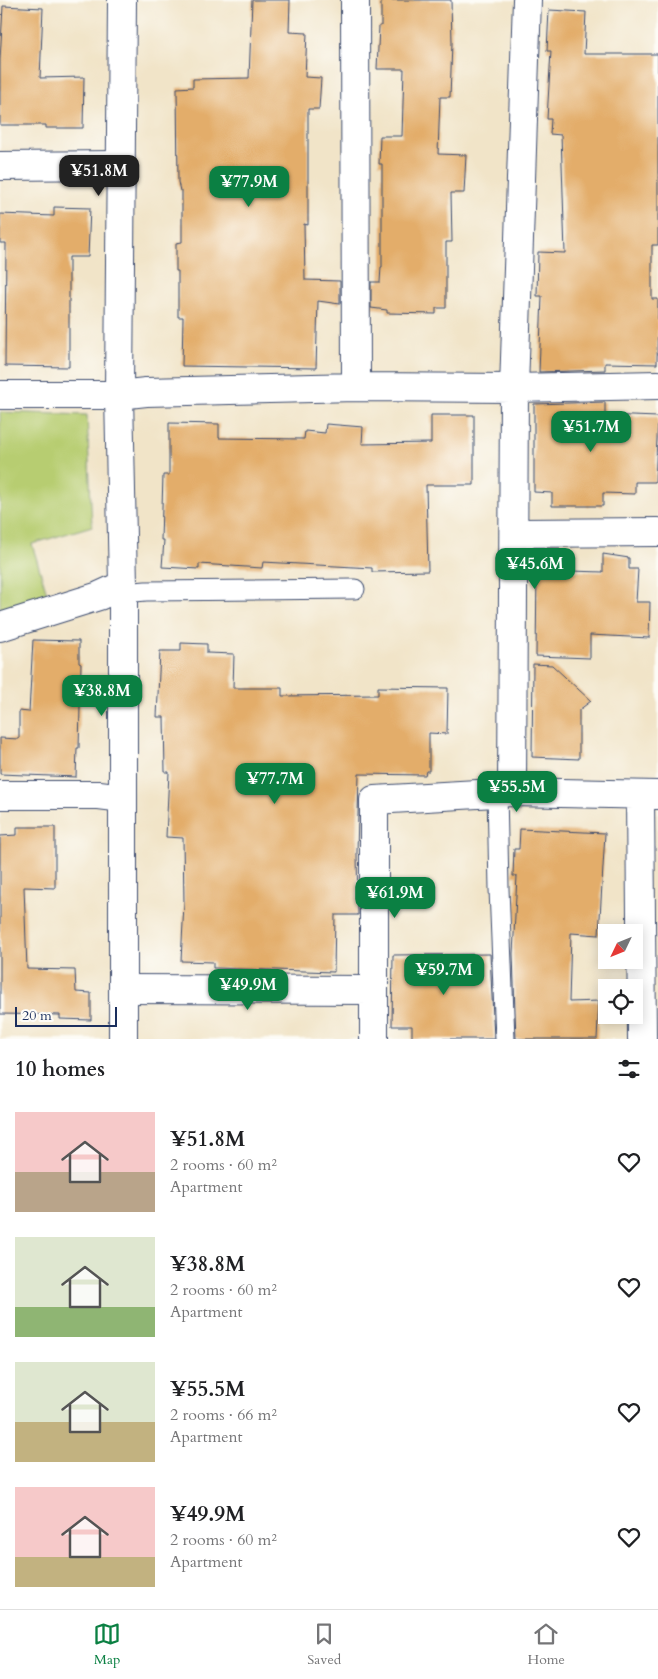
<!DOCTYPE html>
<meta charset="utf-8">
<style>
:root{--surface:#fff;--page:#f2f2f2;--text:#202124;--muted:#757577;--line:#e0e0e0;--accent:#0b8043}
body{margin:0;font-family:Cardo,serif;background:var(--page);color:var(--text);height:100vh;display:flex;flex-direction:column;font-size:19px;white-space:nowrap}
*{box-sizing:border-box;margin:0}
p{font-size:16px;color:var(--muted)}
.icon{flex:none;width:28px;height:28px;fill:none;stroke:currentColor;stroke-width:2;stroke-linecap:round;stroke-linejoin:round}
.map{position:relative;height:1039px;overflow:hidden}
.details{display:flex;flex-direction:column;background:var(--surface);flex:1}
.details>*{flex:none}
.needle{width:32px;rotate:227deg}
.controls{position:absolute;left:598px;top:924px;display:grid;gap:10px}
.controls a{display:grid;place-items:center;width:45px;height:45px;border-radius:0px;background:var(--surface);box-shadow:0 2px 12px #0003;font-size:25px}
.scale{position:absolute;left:15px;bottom:12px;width:102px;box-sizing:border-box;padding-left:5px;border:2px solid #1b2f5e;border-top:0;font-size:14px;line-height:18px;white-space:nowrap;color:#1b2f5e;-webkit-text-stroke:4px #fdfcf7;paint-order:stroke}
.price{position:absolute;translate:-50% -42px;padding:0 11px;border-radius:10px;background:var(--accent);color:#fff;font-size:16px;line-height:32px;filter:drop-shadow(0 1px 2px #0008)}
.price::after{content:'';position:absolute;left:50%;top:30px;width:15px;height:11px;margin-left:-8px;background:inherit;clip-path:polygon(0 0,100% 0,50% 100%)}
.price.selected{background:#222;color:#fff}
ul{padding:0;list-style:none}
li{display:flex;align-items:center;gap:15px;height:125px;padding:0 15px}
li span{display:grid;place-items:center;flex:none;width:140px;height:100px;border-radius:0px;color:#555}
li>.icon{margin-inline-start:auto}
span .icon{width:60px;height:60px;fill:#fffc;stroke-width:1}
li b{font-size:21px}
h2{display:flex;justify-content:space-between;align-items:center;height:60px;padding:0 15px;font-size:21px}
.dock{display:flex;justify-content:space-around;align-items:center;height:70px;border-top:1px solid var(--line);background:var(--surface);font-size:14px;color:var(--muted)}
.dock a{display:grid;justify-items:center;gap:2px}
.dock .selected{color:var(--accent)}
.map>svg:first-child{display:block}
.green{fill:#b7cd71;stroke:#697e68}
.building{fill:#e3ad6a}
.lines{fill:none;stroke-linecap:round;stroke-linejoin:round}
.service-casing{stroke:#3b4a6e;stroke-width:21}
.minor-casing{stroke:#3b4a6e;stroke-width:30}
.tertiary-casing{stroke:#3b4a6e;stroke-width:30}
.service{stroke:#fff;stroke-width:19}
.minor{stroke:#fff;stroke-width:28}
.tertiary{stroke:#fff;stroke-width:28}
</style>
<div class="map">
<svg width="658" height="1039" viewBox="0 0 658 1039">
<rect width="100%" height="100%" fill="#fdfcf7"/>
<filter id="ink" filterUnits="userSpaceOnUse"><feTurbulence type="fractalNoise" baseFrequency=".02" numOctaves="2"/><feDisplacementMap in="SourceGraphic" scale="10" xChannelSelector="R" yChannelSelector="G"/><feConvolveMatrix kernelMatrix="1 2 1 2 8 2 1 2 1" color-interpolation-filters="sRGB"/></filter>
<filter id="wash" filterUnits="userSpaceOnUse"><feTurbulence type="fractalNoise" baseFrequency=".0096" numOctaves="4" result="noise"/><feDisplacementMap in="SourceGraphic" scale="20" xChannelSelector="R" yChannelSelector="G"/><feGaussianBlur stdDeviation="1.12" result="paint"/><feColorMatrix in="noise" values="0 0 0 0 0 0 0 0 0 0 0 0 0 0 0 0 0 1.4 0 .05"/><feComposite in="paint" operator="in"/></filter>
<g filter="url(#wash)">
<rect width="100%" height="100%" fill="#f1e4c8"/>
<path class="green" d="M 0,412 L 87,415 L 92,526 L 32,544 L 49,600 L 0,618 Z"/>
<g id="blocks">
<path class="building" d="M 252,0 L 290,0 L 289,32 L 307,33 L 305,77 L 321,78 L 319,109 L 308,109 L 308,225 L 304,224 L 305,280 L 340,281 L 340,304 L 318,301 L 316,368 L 182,366 L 183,317 L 178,317 L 178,271 L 176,271 L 176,243 L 182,242 L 182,191 L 180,191 L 178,182 L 177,88 L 193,87 L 193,79 L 249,78 Z
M 381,0 L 451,0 L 452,43 L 450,97 L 440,97 L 438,154 L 466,155 L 464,193 L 451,193 L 452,242 L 446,242 L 446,308 L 436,308 L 436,314 L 387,313 L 387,310 L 371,308 L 371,282 L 380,282 L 381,267 L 382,267 L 382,164 L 379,164 L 380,136 L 402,136 L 404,69 L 377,69 L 379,26 L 381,26 Z
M 3,6 L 43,8 L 40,78 L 84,77 L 83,128 L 46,128 L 46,125 L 0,125 L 0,60 Z
M 549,10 L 586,12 L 584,54 L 658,54 L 658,245 L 652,245 L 652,299 L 658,299 L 657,364 L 605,363 L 605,370 L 539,372 L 542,296 L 537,296 L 538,252 L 565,253 L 561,135 L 550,134 L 551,119 L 547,119 L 551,51 L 547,51 Z
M 54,207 L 90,208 L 88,257 L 69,257 L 69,367 L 5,366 L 6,243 L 0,243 L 0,214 L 54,216 Z
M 605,402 L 605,415 L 658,417 L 655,482 L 635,482 L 635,494 L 603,493 L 603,506 L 552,506 L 552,493 L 534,492 L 534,404 Z
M 431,415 L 474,415 L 474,485 L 426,485 L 428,571 L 372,572 L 372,568 L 263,562 L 262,568 L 199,564 L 199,569 L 162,567 L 164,540 L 161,540 L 163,475 L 169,475 L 169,423 L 219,424 L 219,438 L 304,439 L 305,431 L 325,433 L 326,424 L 363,427 L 362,444 L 431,443 Z
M 603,554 L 629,558 L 629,569 L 638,569 L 636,602 L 650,602 L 649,638 L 590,635 L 590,658 L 536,656 L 537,570 L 603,572 Z
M 33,640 L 79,641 L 79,663 L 81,664 L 79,748 L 77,748 L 76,777 L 0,774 L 0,738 L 19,739 L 19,711 L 29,712 Z
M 181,643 L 207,644 L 207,653 L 234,654 L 233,688 L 282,688 L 282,696 L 378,695 L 378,687 L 448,688 L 447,734 L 429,733 L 429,771 L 426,771 L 425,775 L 359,774 L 357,853 L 358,915 L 335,915 L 334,972 L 213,968 L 213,962 L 181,961 L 184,904 L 183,838 L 166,837 L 169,772 L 165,772 L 164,717 L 157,717 L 160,651 L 181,651 Z
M 533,664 L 552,665 L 591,701 L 579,710 L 579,759 L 532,757 Z
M 17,827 L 55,827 L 55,888 L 24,887 L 27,969 L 75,970 L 76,992 L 91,993 L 91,1020 L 60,1019 L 60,1015 L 0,1014 L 0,836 L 17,835 Z
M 520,829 L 605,833 L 599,935 L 571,933 L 569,1002 L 599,1001 L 597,1039 L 516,1039 L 513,954 L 517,876 L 513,876 L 514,849 L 519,849 Z
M 490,954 L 494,1039 L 412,1039 L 412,1026 L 392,1026 L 393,955 Z"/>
</g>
</g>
<g filter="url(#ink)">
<use href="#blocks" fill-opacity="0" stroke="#3b4a6e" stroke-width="1"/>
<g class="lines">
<g class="service-casing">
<path id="service" d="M 123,593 L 146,591 L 355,589
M 497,792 L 499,889 L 505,1039"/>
</g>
<g class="minor-casing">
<path id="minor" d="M 355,0 L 356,387
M 0,166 L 120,165
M 0,395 L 119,395 L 146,392 L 356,387 L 514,388 L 658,385
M 515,533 L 658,532
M 0,627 L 99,596 L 123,585
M 512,792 L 514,388 L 527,0
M 0,795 L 99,795 L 123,798
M 640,795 L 642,1039
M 123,989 L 373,990
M 374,1039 L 374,800 L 512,792 L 658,795"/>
</g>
<g class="tertiary-casing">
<path id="tertiary" d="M 122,0 L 119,395 L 123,585 L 123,1039"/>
</g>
<use href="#service" class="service"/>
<use href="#minor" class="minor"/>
<use href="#tertiary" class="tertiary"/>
</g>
</g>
</svg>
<div class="controls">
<a><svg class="needle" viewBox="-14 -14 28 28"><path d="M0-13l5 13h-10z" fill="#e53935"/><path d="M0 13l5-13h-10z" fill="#757577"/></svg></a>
<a><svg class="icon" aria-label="locate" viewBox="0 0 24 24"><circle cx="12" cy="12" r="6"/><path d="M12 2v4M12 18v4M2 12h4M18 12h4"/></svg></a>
</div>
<div class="scale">20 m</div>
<b class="price selected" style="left:99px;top:197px">¥51.8M</b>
<b class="price" style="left:249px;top:208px">¥77.9M</b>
<b class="price" style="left:591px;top:453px">¥51.7M</b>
<b class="price" style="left:535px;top:590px">¥45.6M</b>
<b class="price" style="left:102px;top:717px">¥38.8M</b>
<b class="price" style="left:275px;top:805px">¥77.7M</b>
<b class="price" style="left:517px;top:813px">¥55.5M</b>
<b class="price" style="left:395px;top:919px">¥61.9M</b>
<b class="price" style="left:444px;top:996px">¥59.7M</b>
<b class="price" style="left:248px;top:1011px">¥49.9M</b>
</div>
<section class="details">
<h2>10 homes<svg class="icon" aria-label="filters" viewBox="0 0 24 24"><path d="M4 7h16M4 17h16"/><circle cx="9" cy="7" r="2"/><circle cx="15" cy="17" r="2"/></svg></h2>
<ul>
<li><span style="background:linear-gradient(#f6c9c9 60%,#b9a48a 0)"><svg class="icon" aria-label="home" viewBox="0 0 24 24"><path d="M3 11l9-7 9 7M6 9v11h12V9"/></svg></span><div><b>¥51.8M</b><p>2 rooms · 60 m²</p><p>Apartment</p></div><svg class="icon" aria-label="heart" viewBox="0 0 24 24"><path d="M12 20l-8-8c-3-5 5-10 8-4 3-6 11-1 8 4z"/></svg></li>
<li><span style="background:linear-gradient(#dfe7d0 70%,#8fb573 0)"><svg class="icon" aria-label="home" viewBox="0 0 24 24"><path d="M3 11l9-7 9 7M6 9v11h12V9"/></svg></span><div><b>¥38.8M</b><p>2 rooms · 60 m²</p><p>Apartment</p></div><svg class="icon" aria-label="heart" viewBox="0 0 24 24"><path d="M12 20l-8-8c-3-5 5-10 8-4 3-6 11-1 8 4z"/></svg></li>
<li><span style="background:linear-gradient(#dfe7d0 60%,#c2b280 0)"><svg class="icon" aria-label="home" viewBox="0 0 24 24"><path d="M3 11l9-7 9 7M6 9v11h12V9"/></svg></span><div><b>¥55.5M</b><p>2 rooms · 66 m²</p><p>Apartment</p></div><svg class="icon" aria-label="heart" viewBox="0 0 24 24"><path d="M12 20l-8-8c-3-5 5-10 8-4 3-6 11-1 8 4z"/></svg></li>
<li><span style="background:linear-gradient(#f6c9c9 70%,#c2b280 0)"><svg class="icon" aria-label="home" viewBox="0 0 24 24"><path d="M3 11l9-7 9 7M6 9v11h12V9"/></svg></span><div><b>¥49.9M</b><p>2 rooms · 60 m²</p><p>Apartment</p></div><svg class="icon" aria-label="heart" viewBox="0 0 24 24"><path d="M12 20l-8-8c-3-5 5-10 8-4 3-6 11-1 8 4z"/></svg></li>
</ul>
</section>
<nav class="dock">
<a class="selected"><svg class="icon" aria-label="map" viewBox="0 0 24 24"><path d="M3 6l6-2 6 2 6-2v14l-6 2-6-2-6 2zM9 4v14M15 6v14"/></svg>Map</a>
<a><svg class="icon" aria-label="saved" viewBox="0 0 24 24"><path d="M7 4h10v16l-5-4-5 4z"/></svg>Saved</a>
<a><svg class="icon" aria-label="home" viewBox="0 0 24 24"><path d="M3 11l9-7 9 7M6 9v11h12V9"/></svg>Home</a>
</nav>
